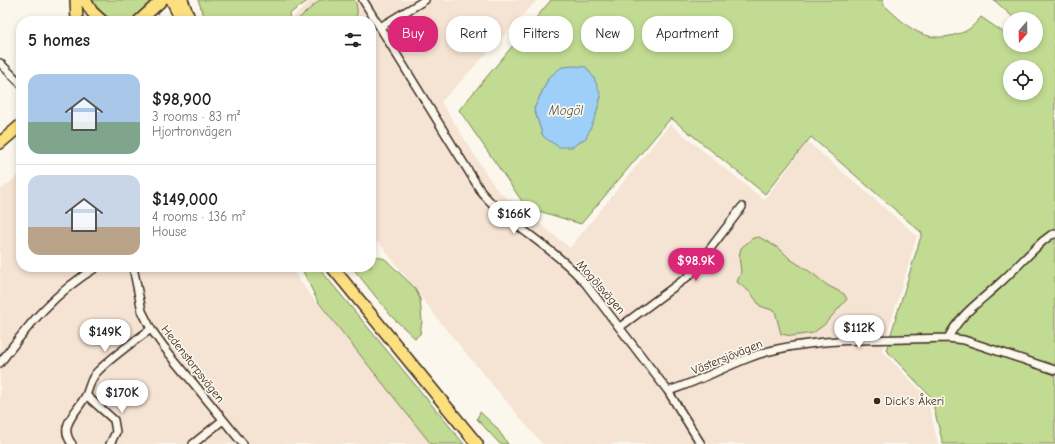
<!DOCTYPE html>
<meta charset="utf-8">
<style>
:root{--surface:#fff;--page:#f6f6f6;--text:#222;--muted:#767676;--line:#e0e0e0;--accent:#db2777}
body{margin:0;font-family:"Comic Neue",sans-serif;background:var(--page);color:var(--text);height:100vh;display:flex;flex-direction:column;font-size:15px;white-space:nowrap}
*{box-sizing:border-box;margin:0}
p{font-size:13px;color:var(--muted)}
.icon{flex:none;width:22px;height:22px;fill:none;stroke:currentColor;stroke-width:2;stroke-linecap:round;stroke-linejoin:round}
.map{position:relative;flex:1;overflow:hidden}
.sheet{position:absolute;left:16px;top:16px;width:360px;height:256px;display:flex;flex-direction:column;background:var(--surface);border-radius:16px;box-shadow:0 2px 6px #0003}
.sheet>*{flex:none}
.banner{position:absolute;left:388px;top:16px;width:380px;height:36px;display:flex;gap:8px}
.needle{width:26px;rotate:200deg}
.buttons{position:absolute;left:1003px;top:12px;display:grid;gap:8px}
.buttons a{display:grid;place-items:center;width:40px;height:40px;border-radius:50%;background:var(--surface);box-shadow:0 2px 6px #0003;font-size:20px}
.price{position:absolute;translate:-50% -34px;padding:0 9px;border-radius:14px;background:#fff;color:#222;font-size:13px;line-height:26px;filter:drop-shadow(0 1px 2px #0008)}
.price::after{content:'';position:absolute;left:50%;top:24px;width:12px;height:9px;margin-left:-6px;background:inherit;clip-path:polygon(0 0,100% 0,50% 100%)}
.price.on{background:var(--accent);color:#fff}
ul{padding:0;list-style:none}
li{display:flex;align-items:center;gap:12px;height:100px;padding:0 12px}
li+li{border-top:1px solid var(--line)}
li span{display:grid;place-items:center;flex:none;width:112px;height:80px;border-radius:12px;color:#555}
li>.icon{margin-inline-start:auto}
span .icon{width:48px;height:48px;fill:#fffc;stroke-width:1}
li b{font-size:17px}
h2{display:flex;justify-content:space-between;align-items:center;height:48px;padding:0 12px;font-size:17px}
.chip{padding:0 14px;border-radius:16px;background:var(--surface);box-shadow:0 2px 6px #0003;font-size:14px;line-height:36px}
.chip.on{background:var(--accent);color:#fff}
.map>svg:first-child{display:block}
.built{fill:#f5e3d3}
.green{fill:#c1db92;stroke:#7e8258;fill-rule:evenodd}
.water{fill:#9dcff9;stroke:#768da1}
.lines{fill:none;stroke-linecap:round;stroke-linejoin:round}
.minor-casing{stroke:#3b2a1e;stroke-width:10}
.highway-casing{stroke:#3b2a1e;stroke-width:14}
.minor{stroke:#fbf7ec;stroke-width:7}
.highway{stroke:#fce080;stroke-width:11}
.poi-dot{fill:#3b2a1e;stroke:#fbf7ec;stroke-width:1.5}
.labels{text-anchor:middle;stroke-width:3.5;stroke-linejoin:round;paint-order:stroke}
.street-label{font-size:12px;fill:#3b2a1e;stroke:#fbf7ec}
.poi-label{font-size:12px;fill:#3b2a1e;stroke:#fbf7ec;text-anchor:start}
.water-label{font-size:13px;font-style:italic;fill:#545355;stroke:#fbf7ec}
</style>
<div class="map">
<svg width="1055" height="444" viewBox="0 0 1055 444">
<rect width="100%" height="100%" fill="#fbf7ec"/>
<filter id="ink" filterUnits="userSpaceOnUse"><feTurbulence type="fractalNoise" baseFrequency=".025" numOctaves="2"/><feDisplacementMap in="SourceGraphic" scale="8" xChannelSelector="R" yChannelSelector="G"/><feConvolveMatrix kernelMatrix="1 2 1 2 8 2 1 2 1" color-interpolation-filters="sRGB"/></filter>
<g filter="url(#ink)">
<path class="built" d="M 311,0 L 537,0 L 441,102 L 496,189 L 570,248 L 670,124 L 764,200 L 808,142 L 917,236 L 882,351 L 927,397 L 938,444 L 542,444 L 441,323 L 379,242 L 371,245 L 371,21 L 290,21 Z
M 21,173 L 21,267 L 290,267 L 310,295 L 436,444 L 0,444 L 0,190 Z"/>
<path class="green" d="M 91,0 L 156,0 C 149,6 142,15 134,20 C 117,29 100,12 91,0 Z
M 198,0 L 309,0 L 289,14 L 290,20 L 297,20 L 320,0 L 354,0 C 358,6 358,14 355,21 L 206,21 Z
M 551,0 L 883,0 L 883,4 C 904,23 920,42 950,36 C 967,32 970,30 981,17 L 1010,37 L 1010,45 L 1036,45 L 1036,19 L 1015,19 L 994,0 L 1055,0 L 1055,444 L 943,444 L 931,397 L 886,350 L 922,233 L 811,137 L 765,194 L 671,118 L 581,224 L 526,207 L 459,110 ZM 1010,67 L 1036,67 L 1036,93 L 1010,93 ZM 549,77 L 601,96 L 595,118 L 543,136 L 534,109 Z
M 759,237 L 780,249 L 790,259 L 812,273 L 827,285 L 844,294 L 847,299 L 824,325 L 813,333 L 792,336 L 781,334 L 775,311 L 760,306 L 751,293 L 737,282 L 741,272 L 739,256 L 741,248 L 753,238 Z
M 371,255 L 385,259 L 415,288 L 420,299 L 422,321 L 420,334 L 415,338 L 392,317 L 352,267 L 371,267 Z
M 301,267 L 318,267 L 464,444 L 431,444 L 318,302 Z
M 480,412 L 496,427 L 508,444 L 500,444 L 477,419 Z"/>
<path class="water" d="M 574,66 L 586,67 L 594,78 L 601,96 L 595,118 L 586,138 L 572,147 L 559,147 L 548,140 L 543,136 L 534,109 L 549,77 L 562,67 Z"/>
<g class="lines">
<g class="minor-casing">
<path id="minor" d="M 363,0 L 482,193 C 513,228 556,249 586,284 L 668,391 L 701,444
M 380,27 L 425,0
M 0,63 L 21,84
M 133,267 L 142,311 L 151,329 L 164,347 L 243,444
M 620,327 L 690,275 L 742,207
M 948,338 C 960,314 982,300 1001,282 C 1015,269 1029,254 1043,241 L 1051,235 L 1055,234
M 0,363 C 29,324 55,292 97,267
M 668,391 C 705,380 740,357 778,349 C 834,337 892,340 948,338 L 964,340 L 1055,370
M 86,395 L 114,420 L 116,432 L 110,444
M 72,444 C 57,425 78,412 86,395 C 90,387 90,378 98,371 C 114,355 133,342 151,329
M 193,444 L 223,420"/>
</g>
<g class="highway-casing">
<path id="highway" d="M 76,0 L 77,21
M 85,0 L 92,12 L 102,21
M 172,0 L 182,21
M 182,0 L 190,21
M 139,21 L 162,0
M 0,143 L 21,125
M 332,267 L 477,444"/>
</g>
<use href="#minor" class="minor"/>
<use href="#highway" class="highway"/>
</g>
</g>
<circle class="poi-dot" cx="877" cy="401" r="4"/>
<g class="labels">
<g class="street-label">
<text transform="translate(601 287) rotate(49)" y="4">Mogölsvägen</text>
<text transform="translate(727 357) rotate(-22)" y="4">Västersjövägen</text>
<text transform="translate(193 364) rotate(52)" y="4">Hedenstorpsvägen</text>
</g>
<g class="poi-label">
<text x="885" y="405">Dick's Åkeri</text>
</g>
<g class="water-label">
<text x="566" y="115">Mogöl</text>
</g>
</g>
</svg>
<div class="buttons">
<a><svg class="needle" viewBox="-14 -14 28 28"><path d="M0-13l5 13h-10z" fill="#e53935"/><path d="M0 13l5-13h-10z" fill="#767676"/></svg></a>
<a><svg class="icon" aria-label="locate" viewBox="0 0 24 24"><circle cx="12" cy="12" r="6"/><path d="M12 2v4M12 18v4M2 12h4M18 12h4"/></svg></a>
</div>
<b class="price" style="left:514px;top:235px">$166K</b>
<b class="price on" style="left:696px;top:282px">$98.9K</b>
<b class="price" style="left:859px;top:349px">$112K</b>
<b class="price" style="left:105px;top:353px">$149K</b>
<b class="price" style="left:122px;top:414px">$170K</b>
<div class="banner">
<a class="chip on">Buy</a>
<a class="chip">Rent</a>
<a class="chip">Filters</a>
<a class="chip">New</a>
<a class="chip">Apartment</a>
</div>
<section class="sheet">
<h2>5 homes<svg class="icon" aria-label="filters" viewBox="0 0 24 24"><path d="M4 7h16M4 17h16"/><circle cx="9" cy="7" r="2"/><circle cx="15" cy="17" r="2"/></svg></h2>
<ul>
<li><span style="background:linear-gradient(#a9c7e8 60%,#7fa58c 0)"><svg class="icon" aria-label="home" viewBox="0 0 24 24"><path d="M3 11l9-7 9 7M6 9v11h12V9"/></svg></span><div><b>$98,900</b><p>3 rooms · 83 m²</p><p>Hjortronvägen</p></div></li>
<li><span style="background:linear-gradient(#c9d6e8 65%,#b9a48a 0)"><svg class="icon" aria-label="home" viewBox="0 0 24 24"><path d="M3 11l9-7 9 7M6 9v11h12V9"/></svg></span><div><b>$149,000</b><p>4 rooms · 136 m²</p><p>House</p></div></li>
</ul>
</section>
</div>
